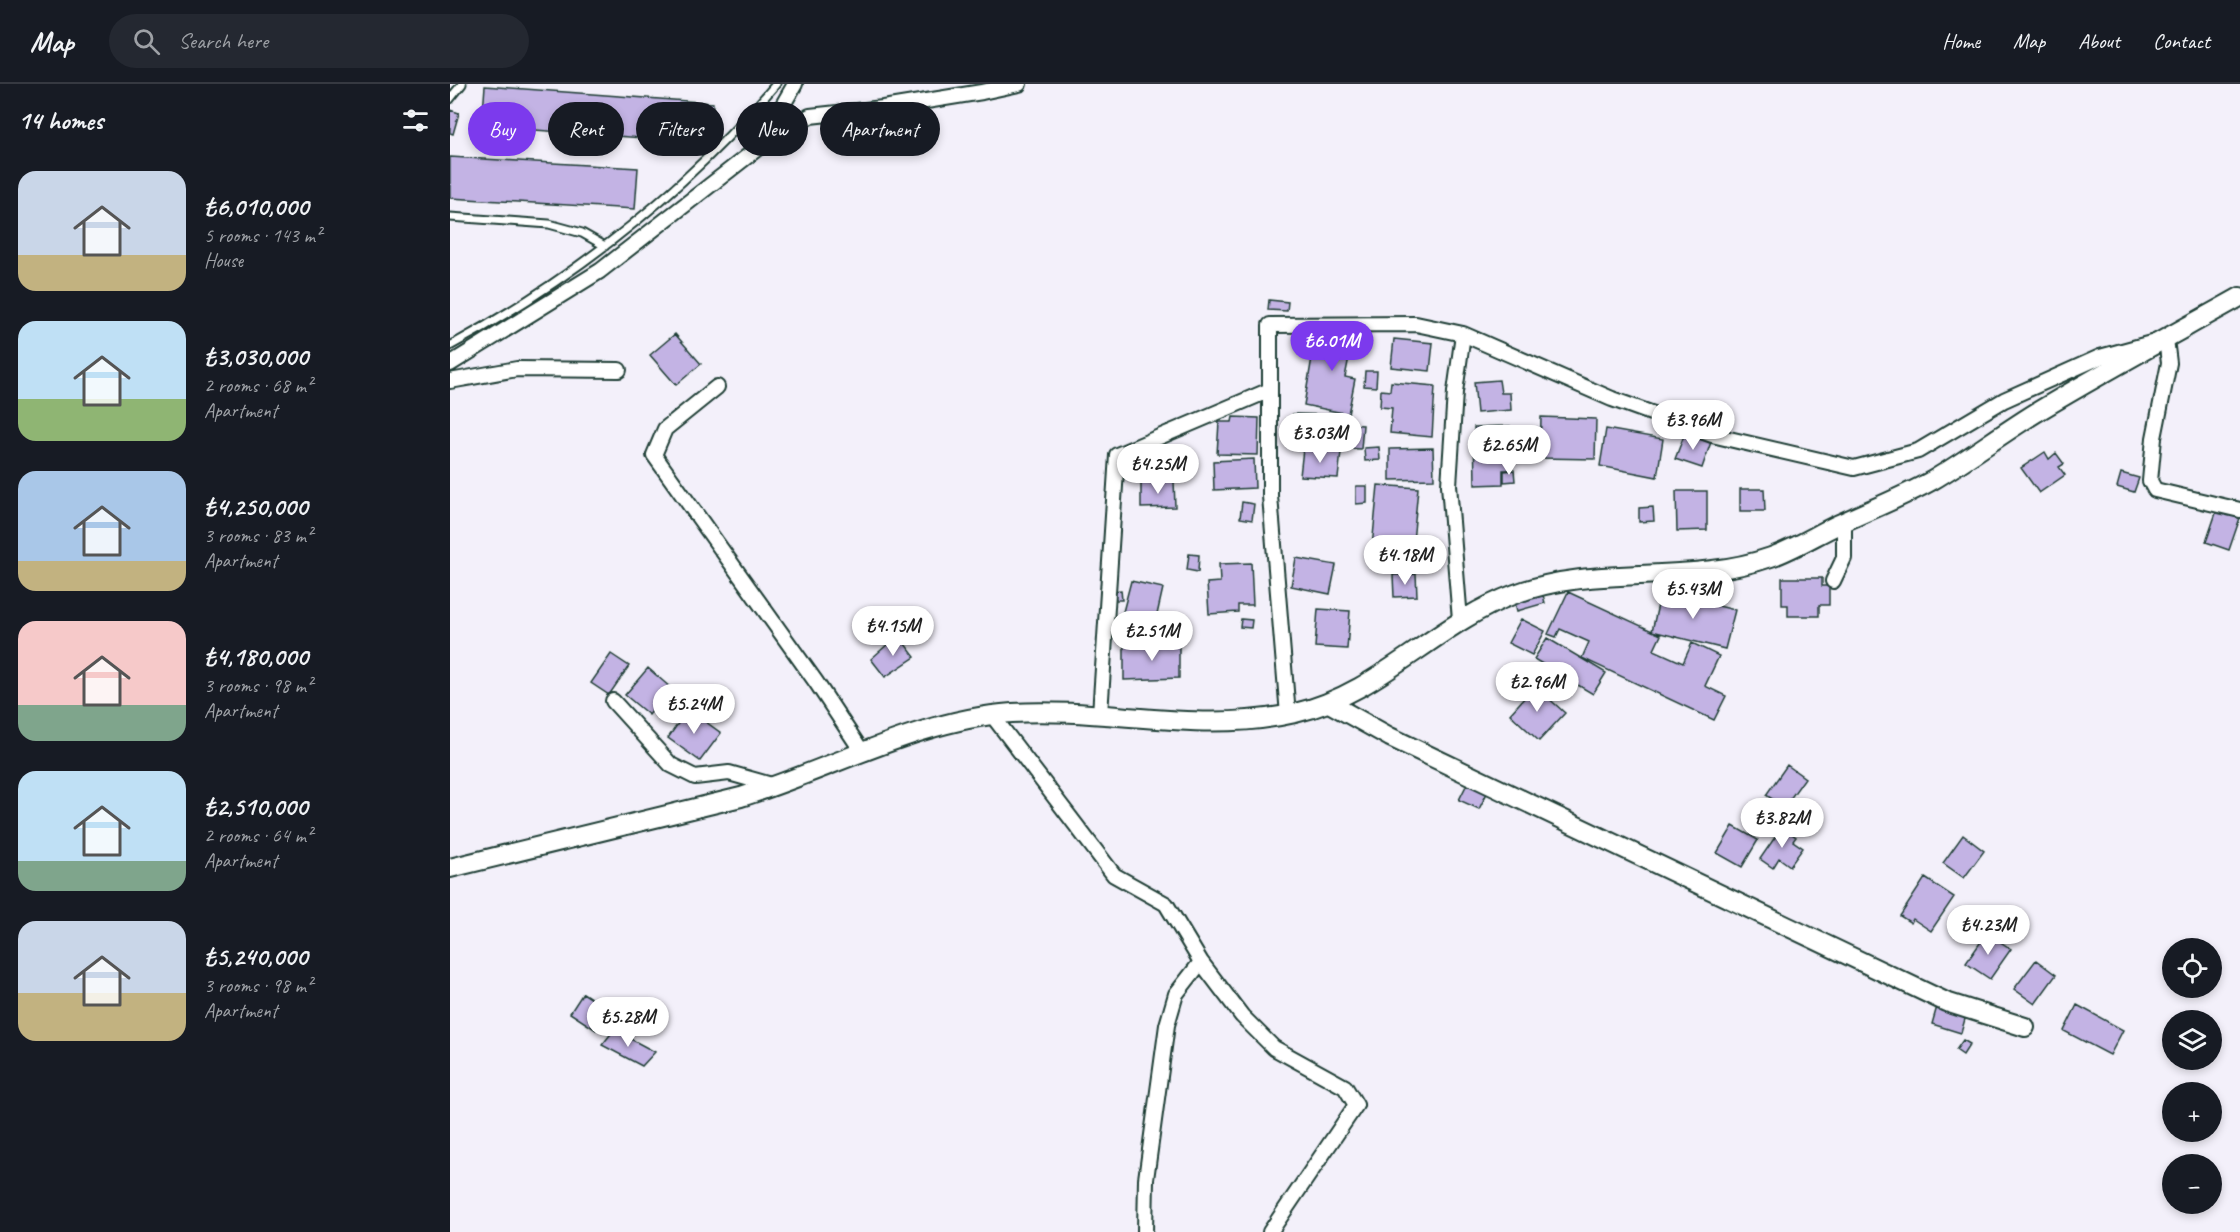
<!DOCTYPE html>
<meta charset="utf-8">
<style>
:root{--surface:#171b24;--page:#242831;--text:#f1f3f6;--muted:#9ea1a6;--line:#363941;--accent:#7c3aed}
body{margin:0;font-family:Caveat,sans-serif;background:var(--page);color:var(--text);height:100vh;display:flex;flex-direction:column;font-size:22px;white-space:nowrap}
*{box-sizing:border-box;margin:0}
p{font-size:20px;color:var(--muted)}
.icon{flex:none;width:33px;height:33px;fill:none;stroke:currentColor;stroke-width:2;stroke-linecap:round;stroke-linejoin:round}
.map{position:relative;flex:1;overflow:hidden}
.drawer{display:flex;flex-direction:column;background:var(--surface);width:450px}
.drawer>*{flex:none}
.top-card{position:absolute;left:18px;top:18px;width:570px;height:54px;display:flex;gap:12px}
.controls{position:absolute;left:1712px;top:854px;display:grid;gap:12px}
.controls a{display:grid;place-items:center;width:60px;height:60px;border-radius:50%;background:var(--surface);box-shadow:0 3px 9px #0003;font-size:30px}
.price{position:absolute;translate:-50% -51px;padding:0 14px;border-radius:21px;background:#fff;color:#222;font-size:20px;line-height:39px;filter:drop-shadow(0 2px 3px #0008)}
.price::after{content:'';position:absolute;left:50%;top:36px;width:18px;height:14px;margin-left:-9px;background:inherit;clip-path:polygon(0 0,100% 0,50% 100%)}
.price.on{background:var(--accent);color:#fff}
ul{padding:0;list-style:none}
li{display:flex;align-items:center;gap:18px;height:150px;padding:0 18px}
li span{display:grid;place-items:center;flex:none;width:168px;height:120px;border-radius:18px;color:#555}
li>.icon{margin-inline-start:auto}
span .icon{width:72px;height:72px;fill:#fffc;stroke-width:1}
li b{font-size:26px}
h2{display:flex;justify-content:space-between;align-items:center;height:72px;padding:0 18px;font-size:26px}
.tag{padding:0 21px;border-radius:27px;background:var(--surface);box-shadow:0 3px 9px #0003;font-size:21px;line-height:54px}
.tag.on{background:var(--accent);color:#fff}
header{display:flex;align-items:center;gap:36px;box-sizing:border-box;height:84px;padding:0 30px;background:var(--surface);border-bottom:2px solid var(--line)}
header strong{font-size:28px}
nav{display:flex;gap:33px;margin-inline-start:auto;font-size:21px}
.search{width:420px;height:54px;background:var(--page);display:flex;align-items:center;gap:15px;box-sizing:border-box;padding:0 21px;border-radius:33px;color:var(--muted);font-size:22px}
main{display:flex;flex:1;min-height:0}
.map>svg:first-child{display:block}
.building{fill:#c3b3e4;stroke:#1f3d34;stroke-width:1.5}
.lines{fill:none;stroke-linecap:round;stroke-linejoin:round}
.service-casing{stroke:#1f3d34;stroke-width:11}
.minor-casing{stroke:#1f3d34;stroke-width:18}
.tertiary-casing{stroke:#1f3d34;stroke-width:22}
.service{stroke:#fff;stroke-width:7}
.minor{stroke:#fff;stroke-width:14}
.tertiary{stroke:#fff;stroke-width:18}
</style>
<header>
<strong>Map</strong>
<div class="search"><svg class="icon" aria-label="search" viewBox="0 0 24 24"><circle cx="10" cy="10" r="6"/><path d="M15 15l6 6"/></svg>Search here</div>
<nav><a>Home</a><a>Map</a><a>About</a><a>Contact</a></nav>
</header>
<main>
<section class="drawer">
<h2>14 homes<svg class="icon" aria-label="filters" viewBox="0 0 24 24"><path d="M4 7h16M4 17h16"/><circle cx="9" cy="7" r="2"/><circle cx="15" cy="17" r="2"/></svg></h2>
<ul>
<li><span style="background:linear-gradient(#c9d6e8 70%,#c2b280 0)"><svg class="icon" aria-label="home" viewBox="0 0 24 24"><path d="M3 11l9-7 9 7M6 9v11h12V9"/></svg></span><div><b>₺6,010,000</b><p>5 rooms · 143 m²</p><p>House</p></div></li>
<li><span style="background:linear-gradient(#bfe0f5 65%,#8fb573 0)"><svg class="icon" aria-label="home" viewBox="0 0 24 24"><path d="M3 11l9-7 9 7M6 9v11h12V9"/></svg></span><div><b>₺3,030,000</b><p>2 rooms · 68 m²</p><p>Apartment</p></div></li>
<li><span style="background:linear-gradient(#a9c7e8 75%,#c2b280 0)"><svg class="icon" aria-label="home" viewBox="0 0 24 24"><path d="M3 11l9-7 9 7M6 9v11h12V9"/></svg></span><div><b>₺4,250,000</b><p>3 rooms · 83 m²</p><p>Apartment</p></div></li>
<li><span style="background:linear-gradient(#f6c9c9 70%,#7fa58c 0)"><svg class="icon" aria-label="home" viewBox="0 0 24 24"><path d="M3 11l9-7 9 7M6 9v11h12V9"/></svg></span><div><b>₺4,180,000</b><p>3 rooms · 98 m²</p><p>Apartment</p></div></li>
<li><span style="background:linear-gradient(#bfe0f5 75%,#7fa58c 0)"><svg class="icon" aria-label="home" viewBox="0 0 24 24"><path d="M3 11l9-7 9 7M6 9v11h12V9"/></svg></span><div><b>₺2,510,000</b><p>2 rooms · 64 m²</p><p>Apartment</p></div></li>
<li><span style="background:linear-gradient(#c9d6e8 60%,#c2b280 0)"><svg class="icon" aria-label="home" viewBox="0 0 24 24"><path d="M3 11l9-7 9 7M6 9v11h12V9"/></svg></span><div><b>₺5,240,000</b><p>3 rooms · 98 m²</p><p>Apartment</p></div></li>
</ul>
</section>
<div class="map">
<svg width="1790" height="1148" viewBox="0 0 1790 1148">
<rect width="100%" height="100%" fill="#f3f0fa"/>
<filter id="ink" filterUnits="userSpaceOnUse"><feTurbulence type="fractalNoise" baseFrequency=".0167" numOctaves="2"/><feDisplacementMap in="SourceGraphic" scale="12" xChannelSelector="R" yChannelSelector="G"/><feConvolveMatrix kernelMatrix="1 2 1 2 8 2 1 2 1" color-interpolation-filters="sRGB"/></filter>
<g filter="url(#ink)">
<path class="building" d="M 35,2 L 263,19 L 260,59 L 32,42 Z
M 0,26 L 9,29 L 3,50 L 0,49 Z
M 0,73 L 188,84 L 185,125 L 0,114 Z
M 819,216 L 838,218 L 837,227 L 818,226 Z
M 920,247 L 918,255 L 907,253 L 902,274 L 899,273 L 895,293 L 905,295 L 898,330 L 854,321 L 866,250 Z
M 225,250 L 251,280 L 226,301 L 200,271 Z
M 944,255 L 983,259 L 980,287 L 941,283 Z
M 915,287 L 927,287 L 926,303 L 914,302 Z
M 1049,296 L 1051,309 L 1060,309 L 1061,326 L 1027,329 L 1024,298 Z
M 941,298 L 985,302 L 982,353 L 940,349 L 942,324 L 930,323 L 931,306 L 940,307 Z
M 843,330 L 878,331 L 877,348 L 842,347 Z
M 783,333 L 809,334 L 808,371 L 767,370 L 769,338 L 782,338 Z
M 1091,333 L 1146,335 L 1145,375 L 1090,374 Z
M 890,340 L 913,341 L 911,365 L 889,364 Z
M 1060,342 L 1061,386 L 1053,386 L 1053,400 L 1025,401 L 1024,343 Z
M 1156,345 L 1213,355 L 1207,393 L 1150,382 Z
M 1235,349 L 1261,358 L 1252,384 L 1225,375 Z
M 929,363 L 930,376 L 915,377 L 914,364 Z
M 983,364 L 984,395 L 940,396 L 940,365 Z
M 853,365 L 891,368 L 888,394 L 850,392 Z
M 1595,368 L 1599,375 L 1606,369 L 1614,380 L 1609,383 L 1615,391 L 1589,409 L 1571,384 Z
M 804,375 L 805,404 L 764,406 L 763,377 Z
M 1064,386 L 1065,397 L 1054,398 L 1054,387 Z
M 1671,389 L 1689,394 L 1684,408 L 1667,403 Z
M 724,397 L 725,423 L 691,424 L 691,398 Z
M 928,401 L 968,404 L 963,458 L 944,456 L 944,465 L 922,463 Z
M 906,402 L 917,402 L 917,419 L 906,420 Z
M 1290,405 L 1314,405 L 1315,427 L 1290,427 Z
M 1226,407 L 1257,407 L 1257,446 L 1227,447 Z
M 792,418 L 804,420 L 802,436 L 790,434 Z
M 1203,423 L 1204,437 L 1189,438 L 1189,424 Z
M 1767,426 L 1790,434 L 1779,466 L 1756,458 Z
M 739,470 L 749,471 L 748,488 L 737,486 Z
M 846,474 L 886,481 L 880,510 L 841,502 Z
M 801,479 L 803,521 L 788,521 L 788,528 L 759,530 L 757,499 L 770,498 L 769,480 Z
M 966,490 L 967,512 L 944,513 L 943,491 Z
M 1332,494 L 1372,494 L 1372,502 L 1379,502 L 1379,521 L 1369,521 L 1369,532 L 1338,532 L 1338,521 L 1332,521 Z
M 681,497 L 713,504 L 706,535 L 673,528 Z
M 671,506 L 672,516 L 663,516 L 662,507 Z
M 1092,507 L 1095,519 L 1067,527 L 1064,515 Z
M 1118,508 L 1211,551 L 1204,566 L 1233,579 L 1242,559 L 1269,572 L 1255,602 L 1276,612 L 1264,636 L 1132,574 L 1139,558 L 1110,545 L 1106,553 L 1098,550 Z
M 1211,508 L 1285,526 L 1275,565 L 1202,547 Z
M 868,525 L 900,527 L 897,565 L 865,563 Z
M 791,535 L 802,536 L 801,544 L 790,543 Z
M 1071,535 L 1095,547 L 1082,571 L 1058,559 Z
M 434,538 L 443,548 L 434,556 L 425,546 Z
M 448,551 L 465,573 L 435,593 L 421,575 Z
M 1097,554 L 1156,589 L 1143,610 L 1084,575 Z
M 729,560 L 729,594 L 674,596 L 674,562 Z
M 161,570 L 179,582 L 159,611 L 141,599 Z
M 198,584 L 221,604 L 199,631 L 175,611 Z
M 1085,602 L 1115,629 L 1089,657 L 1060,630 Z
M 238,625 L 271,649 L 250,677 L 218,654 Z
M 1337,681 L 1355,694 L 1325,736 L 1318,731 L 1327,718 L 1316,711 Z
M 1017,700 L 1037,709 L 1029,725 L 1009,716 Z
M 1283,742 L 1308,756 L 1292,783 L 1267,769 Z
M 1332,743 L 1346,753 L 1343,757 L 1353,764 L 1340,782 L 1329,774 L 1323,784 L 1310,775 Z
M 1513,751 L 1534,767 L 1514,794 L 1493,779 Z
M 1475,794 L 1504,813 L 1481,847 L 1463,835 L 1461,839 L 1450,832 Z
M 1537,849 L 1561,865 L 1540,895 L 1516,879 Z
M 1586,876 L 1606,891 L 1585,920 L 1564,905 Z
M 133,909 L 159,926 L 146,946 L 120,929 Z
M 1488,919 L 1517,928 L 1511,949 L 1482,940 Z
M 1627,921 L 1673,946 L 1660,971 L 1614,947 Z
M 164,946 L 205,968 L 192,982 L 152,961 Z
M 1513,956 L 1520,960 L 1513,971 L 1506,966 Z"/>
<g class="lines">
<g class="service-casing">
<path id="service" d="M 0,15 L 12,0
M 0,133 L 99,140 L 132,149 L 155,162
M 0,262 C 123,195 235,107 326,0"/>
</g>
<g class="minor-casing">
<path id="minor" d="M 310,63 L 360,32 L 433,24 L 532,8 L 569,0
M 0,280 L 150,187 L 308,64 L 345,0
M 0,297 L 67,285 L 169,286
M 267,303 L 215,345 L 204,371 L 366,598 L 413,669
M 1383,497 L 1394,474 L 1394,438
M 1010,536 L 999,401 L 1005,308 L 1013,250
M 163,617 L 221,681 L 245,693 L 279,689 L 325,702
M 650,630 L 667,371 L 820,306
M 542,631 L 664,791 L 716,820 L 751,878 L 726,910 L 717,941 L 696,1095 L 695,1148
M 838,631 L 820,412 L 820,241 L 966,240 L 1013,250 L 1162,315 L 1262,351 L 1404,384 L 1468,367 L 1554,316 L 1650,273 L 1716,255 L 1719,279 L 1704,354 L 1700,397 L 1705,406 L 1790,426
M 751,878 L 792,932 L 824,964 L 895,1003 L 906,1021 L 820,1148"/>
</g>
<g class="tertiary-casing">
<path id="tertiary" d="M 879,619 L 940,653 L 1496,918 L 1575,943
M 0,784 L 291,713 C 379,686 470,635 562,629 C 657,623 751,651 845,629 C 929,610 986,539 1065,510 C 1147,479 1239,502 1321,473 C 1344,465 1366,451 1387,441 C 1419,426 1453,413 1483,396 C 1520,374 1555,347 1592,325 C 1657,286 1724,250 1790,213"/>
</g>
<use href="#service" class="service"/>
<use href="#minor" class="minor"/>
<use href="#tertiary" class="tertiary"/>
</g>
</g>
</svg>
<div class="controls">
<a><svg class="icon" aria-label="locate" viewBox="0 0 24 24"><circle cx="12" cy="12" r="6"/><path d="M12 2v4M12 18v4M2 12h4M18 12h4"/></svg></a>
<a><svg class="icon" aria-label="layers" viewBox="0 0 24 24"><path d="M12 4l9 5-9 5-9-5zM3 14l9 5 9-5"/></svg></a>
<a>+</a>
<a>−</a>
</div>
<b class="price on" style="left:882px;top:288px">₺6.01M</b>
<b class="price" style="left:1243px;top:367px">₺3.96M</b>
<b class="price" style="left:870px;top:380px">₺3.03M</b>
<b class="price" style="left:1059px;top:392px">₺2.65M</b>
<b class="price" style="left:708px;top:411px">₺4.25M</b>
<b class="price" style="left:955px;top:502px">₺4.18M</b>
<b class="price" style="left:1243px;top:536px">₺5.43M</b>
<b class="price" style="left:443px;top:573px">₺4.15M</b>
<b class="price" style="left:702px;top:578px">₺2.51M</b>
<b class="price" style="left:1087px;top:629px">₺2.96M</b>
<b class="price" style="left:244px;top:651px">₺5.24M</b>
<b class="price" style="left:1332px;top:765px">₺3.82M</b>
<b class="price" style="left:1538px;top:872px">₺4.23M</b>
<b class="price" style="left:178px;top:964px">₺5.28M</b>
<div class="top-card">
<a class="tag on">Buy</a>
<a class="tag">Rent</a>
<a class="tag">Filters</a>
<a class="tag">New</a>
<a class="tag">Apartment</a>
</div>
</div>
</main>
